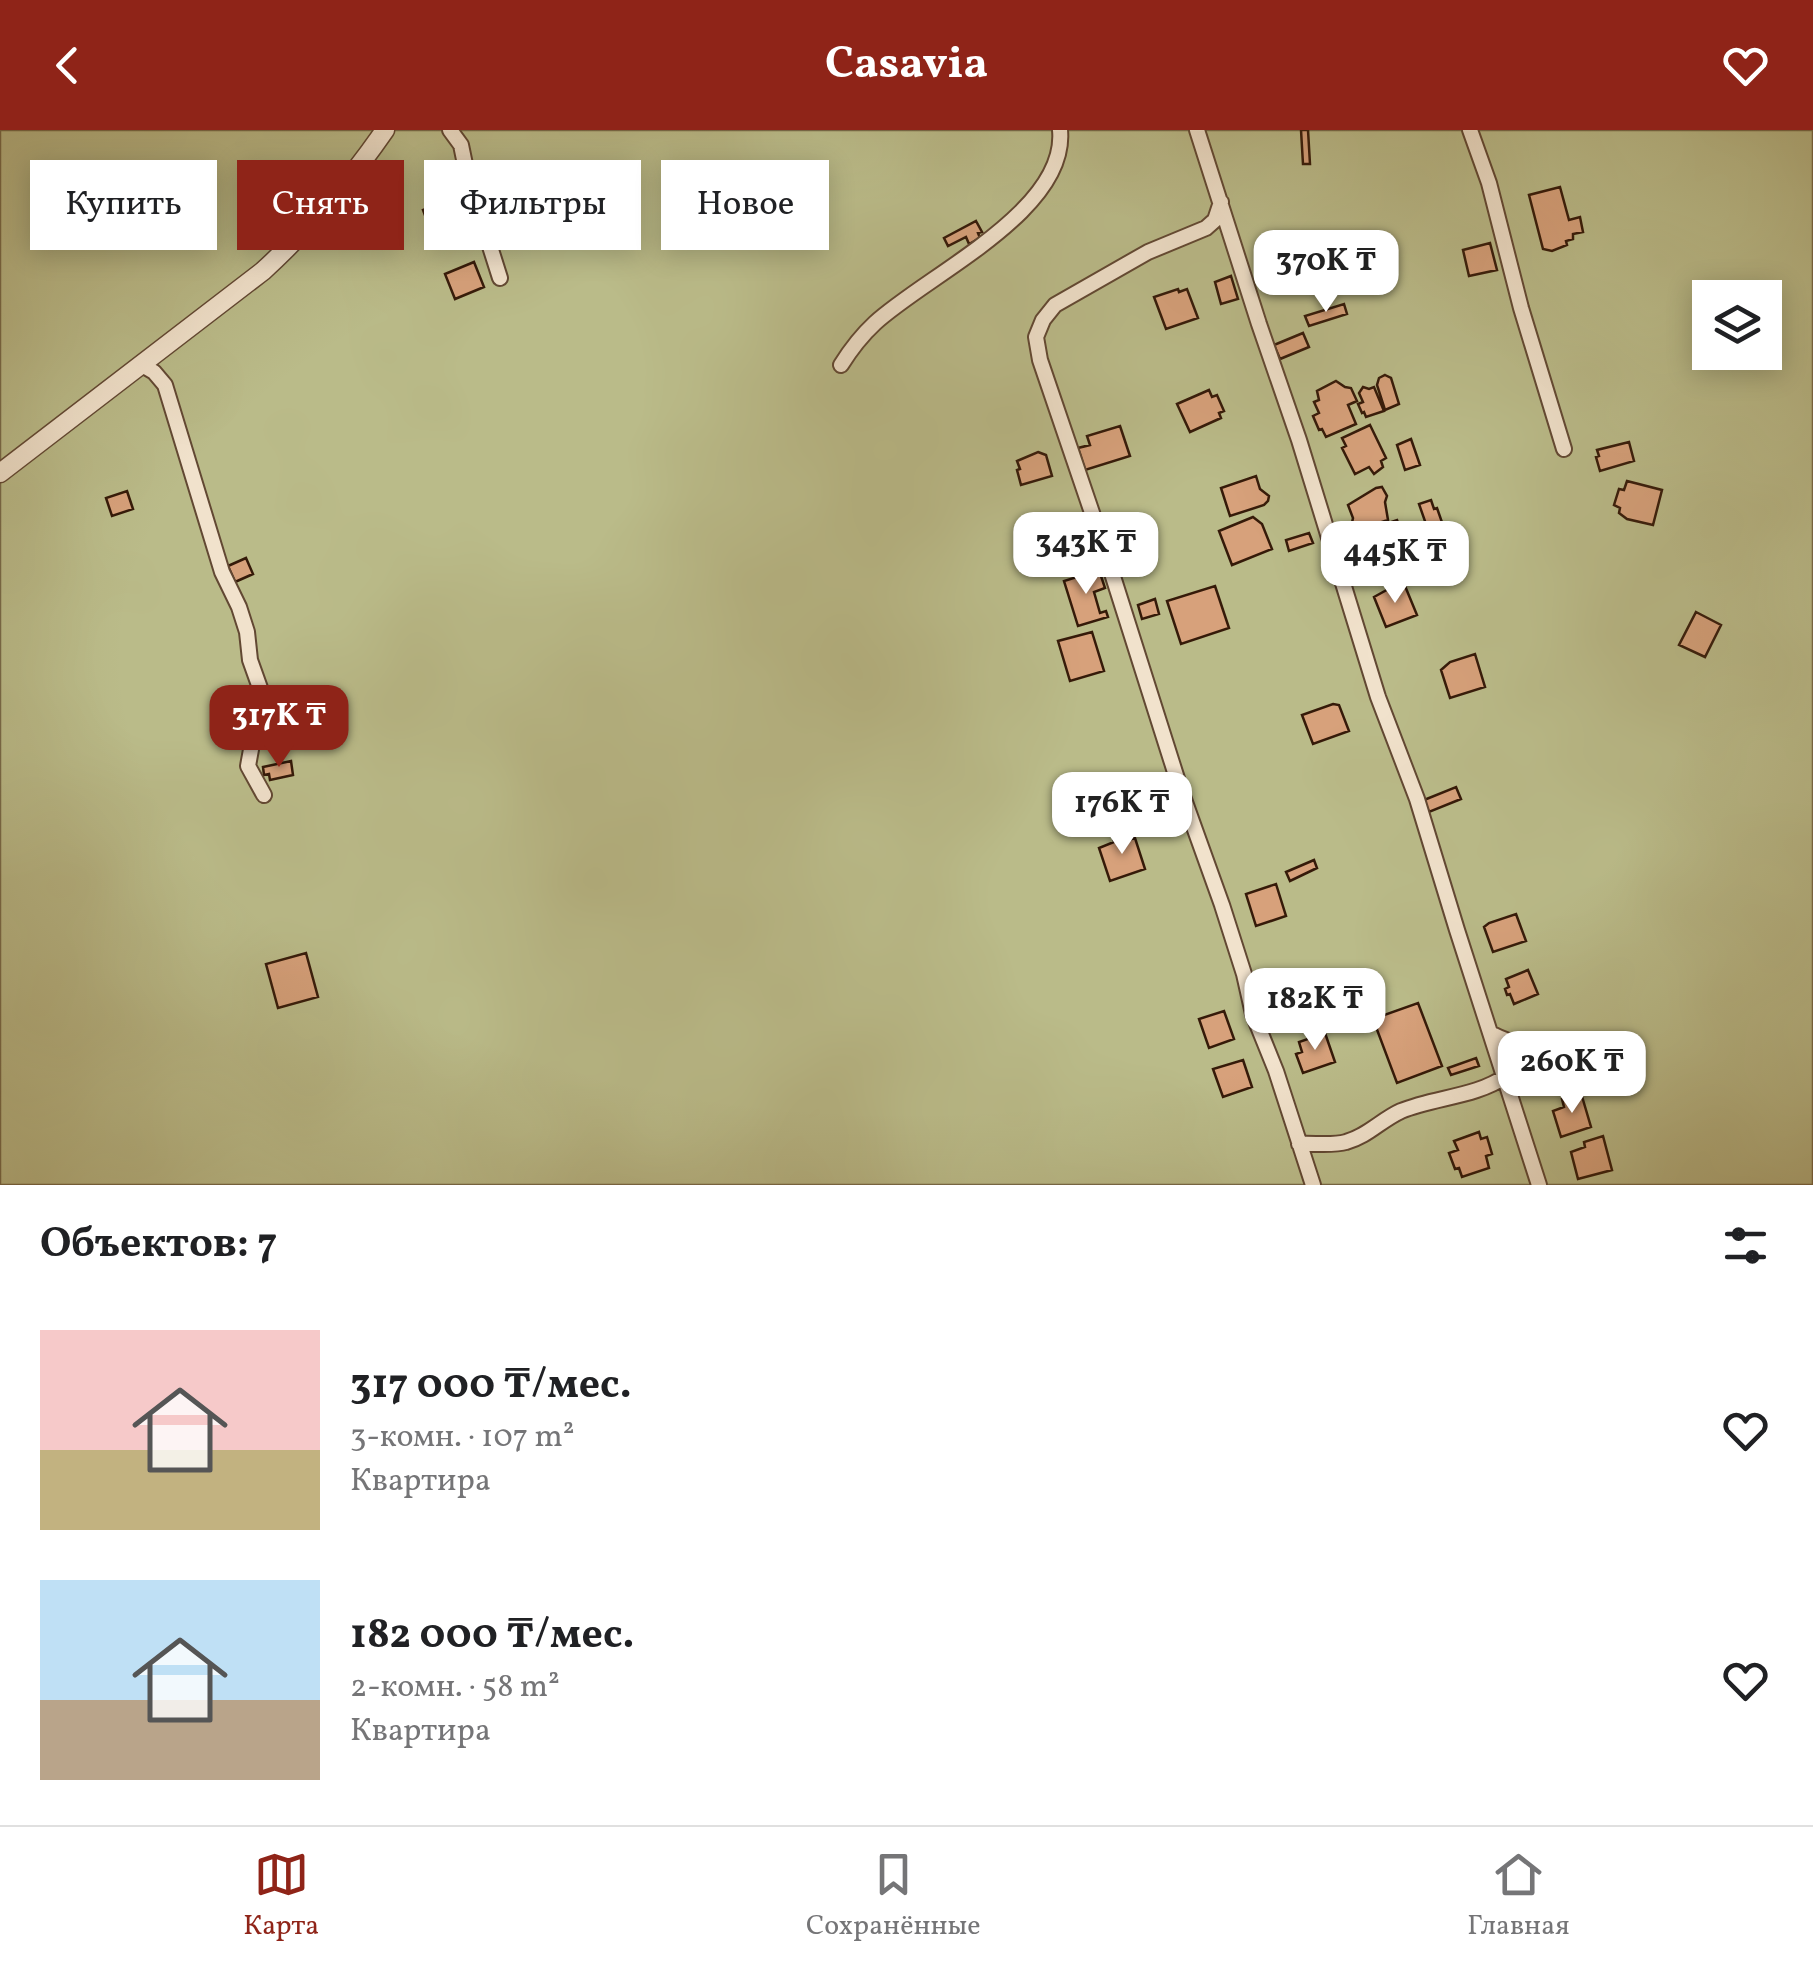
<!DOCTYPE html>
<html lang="ru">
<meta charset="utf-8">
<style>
:root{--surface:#fff;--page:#f6f6f6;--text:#202124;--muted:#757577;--line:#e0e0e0;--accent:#8f2418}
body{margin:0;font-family:Vollkorn,serif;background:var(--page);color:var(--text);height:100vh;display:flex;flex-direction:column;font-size:38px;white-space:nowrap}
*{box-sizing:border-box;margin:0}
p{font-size:32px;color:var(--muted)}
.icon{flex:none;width:55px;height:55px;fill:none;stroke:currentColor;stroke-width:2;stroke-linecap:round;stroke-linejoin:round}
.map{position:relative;height:1055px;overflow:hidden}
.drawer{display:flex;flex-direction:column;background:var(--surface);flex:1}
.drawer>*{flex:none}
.top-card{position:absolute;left:30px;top:30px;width:1000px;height:90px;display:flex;gap:20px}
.buttons{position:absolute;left:1692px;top:150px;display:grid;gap:20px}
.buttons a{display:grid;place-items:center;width:90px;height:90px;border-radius:0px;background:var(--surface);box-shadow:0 5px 25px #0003;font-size:50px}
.price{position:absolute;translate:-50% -85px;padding:0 22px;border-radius:20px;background:#fff;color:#222;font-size:32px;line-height:65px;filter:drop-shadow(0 2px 5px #0008)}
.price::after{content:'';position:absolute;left:50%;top:60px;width:30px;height:22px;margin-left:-15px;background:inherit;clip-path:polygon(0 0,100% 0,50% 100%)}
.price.current{background:var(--accent);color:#fff}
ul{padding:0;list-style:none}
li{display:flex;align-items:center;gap:30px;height:250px;padding:0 40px}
li span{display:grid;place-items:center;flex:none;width:280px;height:200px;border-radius:0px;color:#555}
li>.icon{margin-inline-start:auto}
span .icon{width:120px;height:120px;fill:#fffc;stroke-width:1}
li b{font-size:42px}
h2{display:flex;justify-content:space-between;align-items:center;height:120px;padding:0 40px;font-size:42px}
.pill{padding:0 35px;border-radius:0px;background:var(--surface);box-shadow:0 5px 25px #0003;font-size:35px;line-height:90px}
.pill.current{background:var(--accent);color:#fff}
header{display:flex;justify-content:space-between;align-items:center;height:130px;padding:0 40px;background:var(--accent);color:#fff;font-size:45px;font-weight:700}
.tabs{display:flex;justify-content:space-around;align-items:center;height:140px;border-top:2px solid var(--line);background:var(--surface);font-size:28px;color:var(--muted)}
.tabs a{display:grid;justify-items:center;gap:5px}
.tabs .current{color:var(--accent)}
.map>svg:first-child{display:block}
.green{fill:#babb89;stroke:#786a49;stroke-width:2.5;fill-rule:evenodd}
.building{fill:#d7a17b;stroke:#351a09;stroke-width:2.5}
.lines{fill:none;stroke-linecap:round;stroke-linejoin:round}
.minor-casing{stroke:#624833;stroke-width:18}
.tertiary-casing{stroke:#624833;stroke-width:21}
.minor{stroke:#f1e2cc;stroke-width:14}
.tertiary{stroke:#f1e2cc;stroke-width:18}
</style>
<header><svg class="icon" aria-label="back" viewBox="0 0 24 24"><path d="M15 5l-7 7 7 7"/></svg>Casavia<svg class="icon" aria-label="heart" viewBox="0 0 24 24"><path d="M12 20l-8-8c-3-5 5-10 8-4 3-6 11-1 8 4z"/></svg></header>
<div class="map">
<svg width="1813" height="1055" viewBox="0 0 1813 1055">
<rect width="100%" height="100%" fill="#e9d2b1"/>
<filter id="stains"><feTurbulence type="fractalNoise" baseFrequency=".002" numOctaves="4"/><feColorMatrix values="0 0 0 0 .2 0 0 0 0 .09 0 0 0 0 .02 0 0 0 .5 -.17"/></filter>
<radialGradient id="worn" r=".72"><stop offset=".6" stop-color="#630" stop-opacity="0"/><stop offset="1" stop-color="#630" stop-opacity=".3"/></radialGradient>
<path class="green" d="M 0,0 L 1813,0 L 1813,1055 L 0,1055 ZM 1710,168 L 1765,168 L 1765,222 L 1710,222 Z"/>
<path class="building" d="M 1301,0 L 1308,0 L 1310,34 L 1303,34 Z
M 1560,57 L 1569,90 L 1580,87 L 1583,102 L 1573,104 L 1573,109 L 1566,111 L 1567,115 L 1552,121 L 1543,119 L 1529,65 Z
M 449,70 L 458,94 L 432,104 L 423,80 Z
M 976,91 L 982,102 L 978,103 L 980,108 L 969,114 L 966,107 L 948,116 L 944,108 Z
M 1490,113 L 1497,140 L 1469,146 L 1463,120 Z
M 474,132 L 484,157 L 455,169 L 445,144 Z
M 1231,146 L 1238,169 L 1221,174 L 1215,152 Z
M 1178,159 L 1179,162 L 1187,159 L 1198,188 L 1166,199 L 1154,167 Z
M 1344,174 L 1347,184 L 1309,196 L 1305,186 Z
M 1303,203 L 1309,217 L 1280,229 L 1274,215 Z
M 1385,245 L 1391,248 L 1399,274 L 1385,280 L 1377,255 L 1379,248 Z
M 1336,251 L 1345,257 L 1351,258 L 1357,271 L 1348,275 L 1356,294 L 1326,307 L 1322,299 L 1319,300 L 1313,286 L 1319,283 L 1314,272 L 1319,270 L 1317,261 Z
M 1363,257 L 1369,259 L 1374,257 L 1384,281 L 1366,287 L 1364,282 L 1362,283 L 1358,274 L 1363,272 L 1359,263 Z
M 1209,260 L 1212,267 L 1217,265 L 1224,281 L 1219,283 L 1221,288 L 1190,302 L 1177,274 Z
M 1370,295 L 1386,328 L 1381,331 L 1383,337 L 1374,344 L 1369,337 L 1355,344 L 1342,318 L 1346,316 L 1342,308 Z
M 1120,296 L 1130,326 L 1085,340 L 1078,318 L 1090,315 L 1087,306 Z
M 1411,309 L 1420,335 L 1405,340 L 1397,315 Z
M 1629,312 L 1634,331 L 1600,341 L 1596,327 L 1599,326 L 1597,320 Z
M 1038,322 L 1046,325 L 1052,346 L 1021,355 L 1017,340 L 1020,339 L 1017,331 Z
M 1256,346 L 1260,359 L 1269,366 L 1268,371 L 1264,375 L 1230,386 L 1221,358 Z
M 1627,351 L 1662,360 L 1653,395 L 1627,389 L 1619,383 L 1620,378 L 1614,375 L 1619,359 L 1624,360 Z
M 1382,357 L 1387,366 L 1385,372 L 1388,390 L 1355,401 L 1351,397 L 1353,388 L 1348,375 L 1376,358 Z
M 127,361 L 133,379 L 112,386 L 106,368 Z
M 1431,370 L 1434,379 L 1437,378 L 1444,398 L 1440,399 L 1446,416 L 1435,420 L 1419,374 Z
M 1253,387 L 1262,394 L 1272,419 L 1232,435 L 1219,401 Z
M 1397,390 L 1410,427 L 1373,440 L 1359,403 Z
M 1309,403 L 1313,413 L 1289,421 L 1286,410 Z
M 246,428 L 253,444 L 235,452 L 228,436 Z
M 1099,440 L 1105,458 L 1094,462 L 1100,483 L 1106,481 L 1108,487 L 1078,496 L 1064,451 Z
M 1215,456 L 1229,498 L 1181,514 L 1167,471 Z
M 1394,456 L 1396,460 L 1405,456 L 1417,485 L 1386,497 L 1374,467 Z
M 1155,469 L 1159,484 L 1142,489 L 1138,475 Z
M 1696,482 L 1721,495 L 1705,527 L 1679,515 Z
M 1092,502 L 1104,541 L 1070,551 L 1058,511 Z
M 1475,524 L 1485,557 L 1450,568 L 1441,540 L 1450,532 Z
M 1333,574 L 1339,575 L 1349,601 L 1313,614 L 1302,585 Z
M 291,631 L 293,645 L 270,650 L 269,644 L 264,645 L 263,637 Z
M 1456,657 L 1461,669 L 1429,682 L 1424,670 Z
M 1130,703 L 1132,709 L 1135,708 L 1145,739 L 1110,751 L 1099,718 L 1114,712 L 1113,708 Z
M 1314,730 L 1317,738 L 1290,751 L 1286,742 Z
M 1276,754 L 1286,786 L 1256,796 L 1246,764 Z
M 1516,784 L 1526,811 L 1493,822 L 1484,797 L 1489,793 Z
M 306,823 L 318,867 L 278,878 L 266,834 Z
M 1528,840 L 1538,864 L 1514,874 L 1510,864 L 1507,865 L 1505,859 L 1509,857 L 1506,849 Z
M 1418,873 L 1442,936 L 1397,953 L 1373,889 Z
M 1224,881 L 1234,909 L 1209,918 L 1199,889 Z
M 1325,903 L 1335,932 L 1303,943 L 1296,924 L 1302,922 L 1299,912 Z
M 1476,928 L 1479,936 L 1451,945 L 1448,938 Z
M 1243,930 L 1252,957 L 1223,967 L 1213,939 Z
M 1581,963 L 1591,997 L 1561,1007 L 1553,981 L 1564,977 L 1562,969 Z
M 1479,1002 L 1481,1009 L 1487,1007 L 1492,1024 L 1486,1026 L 1489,1038 L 1462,1047 L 1459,1038 L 1455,1039 L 1449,1023 L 1458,1020 L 1454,1011 Z
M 1603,1006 L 1612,1040 L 1578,1049 L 1571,1022 L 1585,1017 L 1584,1012 Z"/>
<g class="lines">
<g class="minor-casing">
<path id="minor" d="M 450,0 L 461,15 L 467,44 L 500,148
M 1197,0 L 1259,194 L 1299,310 L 1378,567 L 1417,669 L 1457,800 L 1539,1055
M 1470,0 L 1489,53 L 1521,178 L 1564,319
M 1221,72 L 1215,90 L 1206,98 L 1148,122 L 1055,175 L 1043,190 L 1036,207 L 1040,230 L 1104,418 L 1180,658 L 1222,775 L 1244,844 L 1253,884 L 1276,941 L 1313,1055
M 142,235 L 154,242 L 165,255 L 222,442 L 239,477 L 247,502 L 250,530 L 260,558 L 263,583 L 252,614 L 248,636 L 264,665
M 841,235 C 851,219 861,206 875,193 C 927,145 1068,81 1060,0
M 1492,904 C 1520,919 1552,919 1583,922 L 1595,941 L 1596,956
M 1299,1014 C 1313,1013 1333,1016 1346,1012 C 1368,1006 1381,990 1401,981 C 1435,967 1476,967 1506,946"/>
</g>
<g class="tertiary-casing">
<path id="tertiary" d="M 0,343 L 263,141 C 310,98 349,52 385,0"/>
</g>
<use href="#minor" class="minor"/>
<use href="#tertiary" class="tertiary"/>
</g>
<rect width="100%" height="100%" filter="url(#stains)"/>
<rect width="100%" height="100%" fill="url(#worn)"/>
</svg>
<div class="buttons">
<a><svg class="icon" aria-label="layers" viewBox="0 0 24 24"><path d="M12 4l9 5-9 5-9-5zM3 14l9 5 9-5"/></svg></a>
</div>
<b class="price" style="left:1326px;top:185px">370K ₸</b>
<b class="price" style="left:1086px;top:467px">343K ₸</b>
<b class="price" style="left:1395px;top:476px">445K ₸</b>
<b class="price current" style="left:279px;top:640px">317K ₸</b>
<b class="price" style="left:1122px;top:727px">176K ₸</b>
<b class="price" style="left:1315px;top:923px">182K ₸</b>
<b class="price" style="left:1572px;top:986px">260K ₸</b>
<div class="top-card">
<a class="pill">Купить</a>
<a class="pill current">Снять</a>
<a class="pill">Фильтры</a>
<a class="pill">Новое</a>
</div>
</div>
<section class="drawer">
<h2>Объектов: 7<svg class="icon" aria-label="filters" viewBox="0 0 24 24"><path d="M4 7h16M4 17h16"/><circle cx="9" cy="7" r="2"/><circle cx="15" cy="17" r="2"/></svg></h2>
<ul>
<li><span style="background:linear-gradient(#f6c9c9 60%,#c2b280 0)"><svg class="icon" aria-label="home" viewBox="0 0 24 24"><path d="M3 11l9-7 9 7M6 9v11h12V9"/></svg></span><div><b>317 000 ₸/мес.</b><p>3-комн. · 107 m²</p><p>Квартира</p></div><svg class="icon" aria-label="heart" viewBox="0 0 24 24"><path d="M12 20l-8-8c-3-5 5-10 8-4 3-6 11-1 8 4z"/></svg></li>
<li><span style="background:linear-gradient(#bfe0f5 60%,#b9a48a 0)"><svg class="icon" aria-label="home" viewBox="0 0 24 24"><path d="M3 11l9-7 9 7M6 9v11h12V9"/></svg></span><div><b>182 000 ₸/мес.</b><p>2-комн. · 58 m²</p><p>Квартира</p></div><svg class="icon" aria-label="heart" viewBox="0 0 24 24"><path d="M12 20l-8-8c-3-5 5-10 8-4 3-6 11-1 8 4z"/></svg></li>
</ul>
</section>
<nav class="tabs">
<a class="current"><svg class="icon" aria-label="map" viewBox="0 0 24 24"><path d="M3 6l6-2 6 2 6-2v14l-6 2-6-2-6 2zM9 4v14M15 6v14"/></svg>Карта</a>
<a><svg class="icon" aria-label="saved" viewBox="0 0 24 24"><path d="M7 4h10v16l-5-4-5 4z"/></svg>Сохранённые</a>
<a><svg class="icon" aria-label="home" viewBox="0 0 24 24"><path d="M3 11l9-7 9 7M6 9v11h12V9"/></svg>Главная</a>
</nav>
